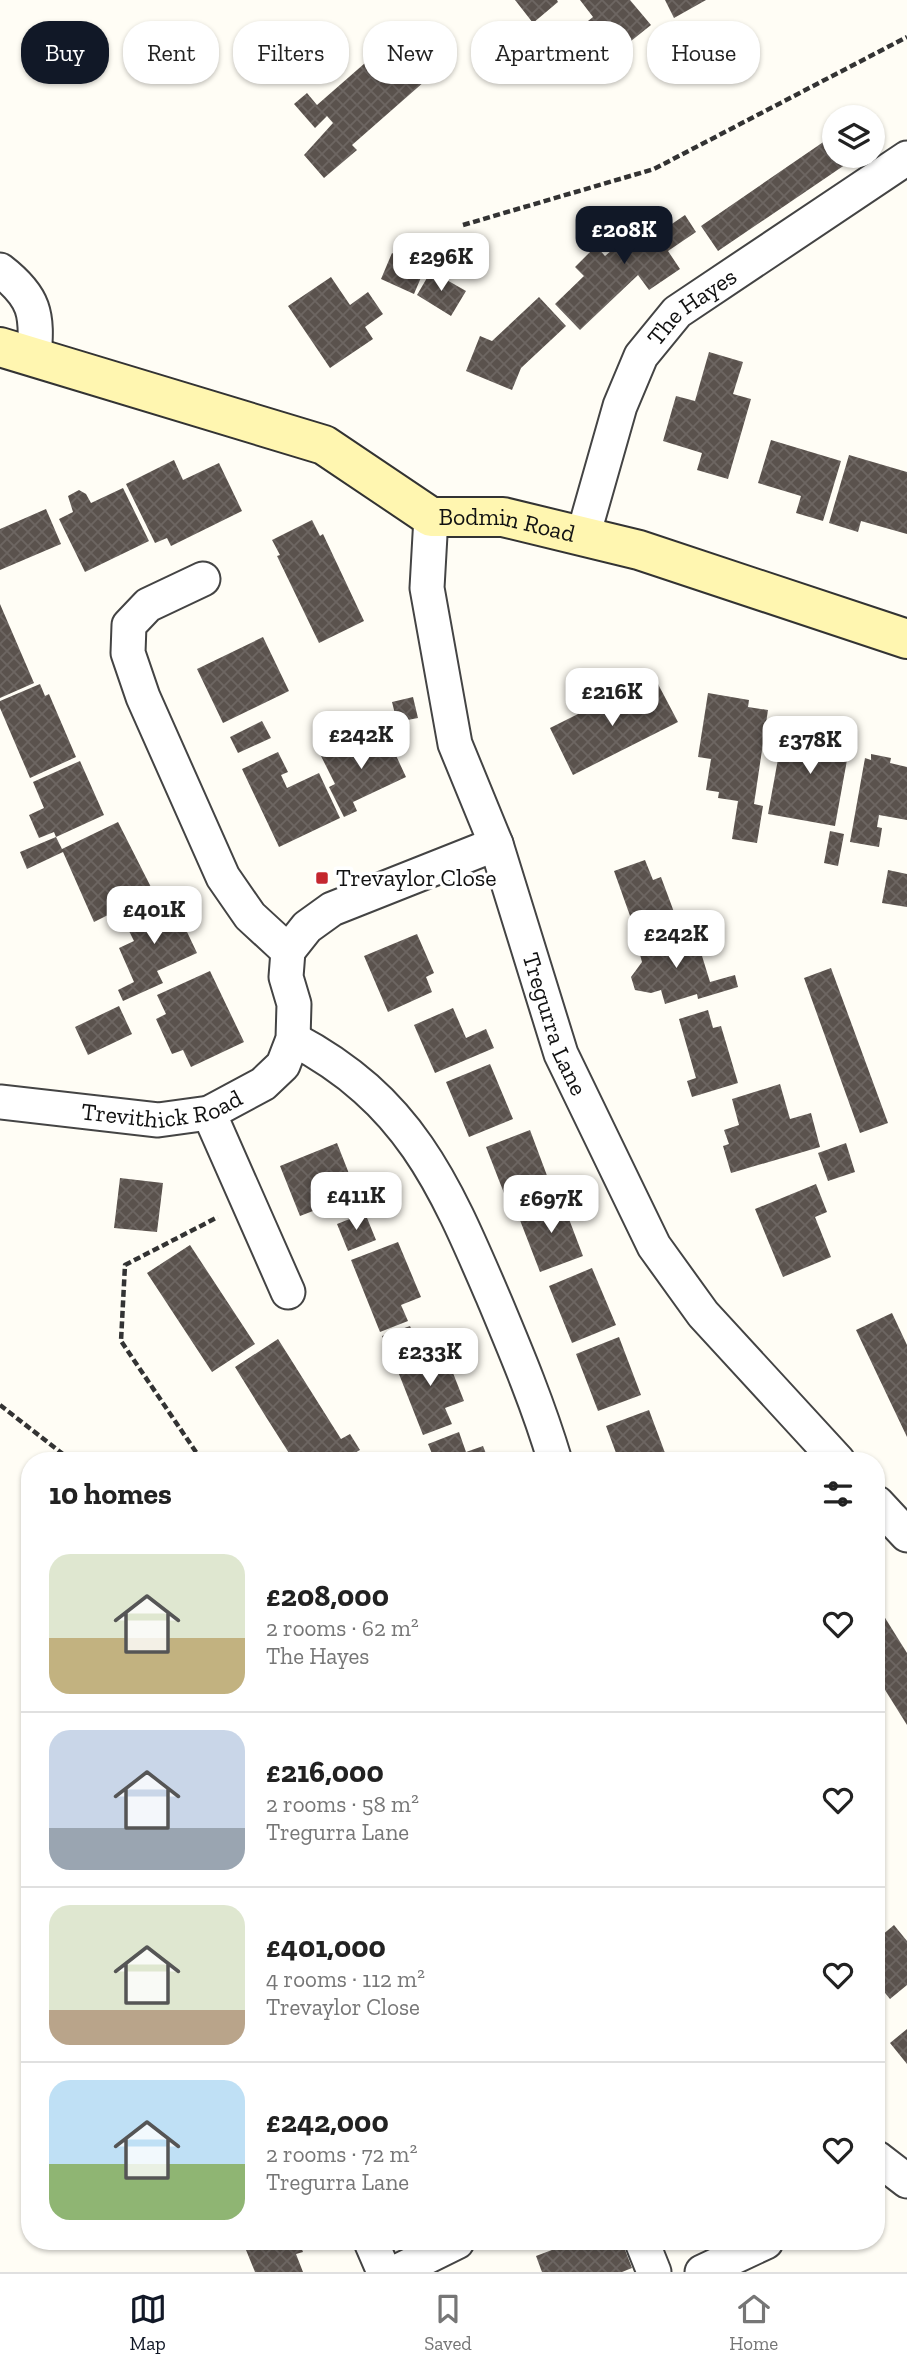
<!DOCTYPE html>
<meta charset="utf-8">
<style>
:root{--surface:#fff;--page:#f2f2f2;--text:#222;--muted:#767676;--line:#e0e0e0;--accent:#111827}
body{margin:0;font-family:"Zilla Slab",serif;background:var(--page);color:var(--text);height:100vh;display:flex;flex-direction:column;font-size:26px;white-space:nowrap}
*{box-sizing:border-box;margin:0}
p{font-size:23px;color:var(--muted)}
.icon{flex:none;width:38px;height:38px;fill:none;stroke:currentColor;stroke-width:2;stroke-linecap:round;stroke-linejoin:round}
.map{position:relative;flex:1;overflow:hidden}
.sheet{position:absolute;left:21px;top:1452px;width:864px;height:798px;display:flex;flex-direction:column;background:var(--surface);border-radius:28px;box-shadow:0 2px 5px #0004}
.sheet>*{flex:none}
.guide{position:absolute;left:21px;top:21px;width:866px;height:63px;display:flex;gap:14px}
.fabs{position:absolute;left:822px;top:105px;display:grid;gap:14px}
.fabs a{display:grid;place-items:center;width:63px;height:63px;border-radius:50%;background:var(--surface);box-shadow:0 2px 5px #0004;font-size:35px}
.price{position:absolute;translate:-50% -60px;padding:0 16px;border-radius:14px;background:#fff;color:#222;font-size:23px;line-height:46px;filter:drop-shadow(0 2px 4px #0008)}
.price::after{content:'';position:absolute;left:50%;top:42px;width:21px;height:16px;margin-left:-10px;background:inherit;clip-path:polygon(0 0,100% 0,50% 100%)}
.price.active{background:var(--accent);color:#fff}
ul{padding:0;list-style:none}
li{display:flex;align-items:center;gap:21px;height:175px;padding:0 28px}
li+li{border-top:2px solid var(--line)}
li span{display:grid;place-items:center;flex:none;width:196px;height:140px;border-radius:21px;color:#555}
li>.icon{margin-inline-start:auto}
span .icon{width:84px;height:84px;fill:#fffc;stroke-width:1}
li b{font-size:30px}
h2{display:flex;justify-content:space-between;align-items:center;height:84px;padding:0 28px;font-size:30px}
.pill{padding:0 24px;border-radius:28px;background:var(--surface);box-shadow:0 2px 5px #0004;font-size:24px;line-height:63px}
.pill.active{background:var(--accent);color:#fff}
.tabs{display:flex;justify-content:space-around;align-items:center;height:98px;border-top:2px solid var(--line);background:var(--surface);font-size:19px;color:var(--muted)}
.tabs a{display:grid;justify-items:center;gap:4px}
.tabs .active{color:var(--accent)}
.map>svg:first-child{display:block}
.building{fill:url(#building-cross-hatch)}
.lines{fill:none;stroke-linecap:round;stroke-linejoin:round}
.street-casing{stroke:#444;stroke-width:37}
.secondary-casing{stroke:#333;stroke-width:42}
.path{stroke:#333;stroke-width:4.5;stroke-dasharray:7 3.5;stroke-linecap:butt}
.street{stroke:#fff;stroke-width:33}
.secondary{stroke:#fff6b0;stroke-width:38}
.poi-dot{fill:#c4262e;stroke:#fff;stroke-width:2.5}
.labels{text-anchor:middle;stroke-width:7;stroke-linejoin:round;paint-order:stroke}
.street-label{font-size:24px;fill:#111;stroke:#fff}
.poi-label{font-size:24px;fill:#111;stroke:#fff;text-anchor:start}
</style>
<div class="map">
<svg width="907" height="2272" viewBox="0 0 907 2272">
<defs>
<pattern id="building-cross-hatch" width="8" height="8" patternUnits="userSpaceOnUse" patternTransform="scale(1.75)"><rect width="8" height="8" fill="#5a524d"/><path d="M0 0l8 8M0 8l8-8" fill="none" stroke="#6d6662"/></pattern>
</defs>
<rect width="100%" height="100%" fill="#fffdf5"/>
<path class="building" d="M 515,0 L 557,0 L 558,2 L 533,23 Z
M 580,0 L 630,0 L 651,25 L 581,81 L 554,48 L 593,17 Z
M 665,0 L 706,0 L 674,18 Z
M 385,35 L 425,81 L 352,145 L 357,150 L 324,178 L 304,155 L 333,123 L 327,116 L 315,128 L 294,104 L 307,93 L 317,105 L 373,56 L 368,51 Z
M 835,134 L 835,156 L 858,156 L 718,251 L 701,226 Z
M 642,212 L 657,234 L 685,215 L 696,232 L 668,251 L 680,269 L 649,290 L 638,275 L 580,330 L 555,304 L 584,276 L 575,267 L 596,246 L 605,256 L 618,245 L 610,233 Z
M 392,253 L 425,268 L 414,294 L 381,279 Z
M 431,271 L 466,291 L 451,316 L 417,295 Z
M 331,277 L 350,305 L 368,292 L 383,314 L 365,327 L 373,339 L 330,368 L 288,306 Z
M 539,297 L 566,326 L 521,368 L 512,390 L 466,371 L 480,336 L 492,341 Z
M 709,352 L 743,362 L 733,394 L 751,399 L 728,479 L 697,470 L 702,453 L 663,441 L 676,396 L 695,401 Z
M 771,440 L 841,461 L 823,521 L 796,513 L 801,496 L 758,483 Z
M 849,455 L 907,472 L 907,534 L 861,521 L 858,532 L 829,523 Z
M 174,460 L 183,480 L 219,463 L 242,511 L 171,546 L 167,538 L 155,543 L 126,484 Z
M 123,488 L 149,541 L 85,572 L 59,519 L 73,512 L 68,496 L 79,490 L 86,494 L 91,503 Z
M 46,509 L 61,544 L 0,570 L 0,529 Z
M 312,520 L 320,536 L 323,534 L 364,621 L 319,643 L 277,556 L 280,555 L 272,540 Z
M 0,604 L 34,683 L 0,698 Z
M 263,637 L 289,691 L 223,723 L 197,669 Z
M 40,684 L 45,696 L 49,694 L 76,757 L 30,778 L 0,708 L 0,701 Z
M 658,684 L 678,722 L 573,775 L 550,728 L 602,702 L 607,710 L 620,703 L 616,694 L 628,688 L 633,697 Z
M 708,693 L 749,700 L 748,707 L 768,710 L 754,804 L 763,806 L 757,843 L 732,839 L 738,801 L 718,798 L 719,792 L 706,790 L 711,759 L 698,757 Z
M 413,697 L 418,718 L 397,722 L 392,702 Z
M 262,721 L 271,738 L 238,753 L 230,737 Z
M 784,726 L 851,738 L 835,826 L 768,814 Z
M 386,734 L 406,777 L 353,802 L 357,811 L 344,817 L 329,787 L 335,784 L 319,752 L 348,739 L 353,750 Z
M 278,752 L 288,772 L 281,775 L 287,788 L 319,773 L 340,818 L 279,847 L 242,769 Z
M 871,754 L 891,758 L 890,763 L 907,767 L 907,820 L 879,815 L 877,827 L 882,828 L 879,847 L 850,842 L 865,758 L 871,760 Z
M 80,761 L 104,815 L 56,837 L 54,832 L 39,838 L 29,815 L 44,808 L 33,782 Z
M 118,822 L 156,897 L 109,919 L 108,915 L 94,922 L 63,852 L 27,869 L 20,852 L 56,837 L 62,849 Z
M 830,831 L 844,834 L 838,866 L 824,863 Z
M 645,860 L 653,880 L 661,877 L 674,912 L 634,927 L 614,871 Z
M 888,870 L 907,874 L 907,907 L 882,903 Z
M 170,896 L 197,953 L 157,971 L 163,983 L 123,1001 L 118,990 L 134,982 L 119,948 L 134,941 L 123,919 Z
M 678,932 L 680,937 L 695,933 L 710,982 L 735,975 L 738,987 L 698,999 L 697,994 L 665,1004 L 661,990 L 651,993 L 635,990 L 631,977 L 642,962 L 637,944 Z
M 417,934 L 434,973 L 426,977 L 432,992 L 388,1012 L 364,956 Z
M 831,968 L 888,1123 L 860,1133 L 804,978 Z
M 210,971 L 244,1042 L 191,1067 L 183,1050 L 172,1054 L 156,1019 L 166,1014 L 157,995 Z
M 119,1006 L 132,1034 L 88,1055 L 75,1027 Z
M 453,1008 L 466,1038 L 486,1029 L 494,1048 L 435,1073 L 414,1025 Z
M 708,1010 L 713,1028 L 721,1026 L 738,1083 L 692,1097 L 687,1081 L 696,1078 L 679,1019 Z
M 490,1064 L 513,1119 L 469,1137 L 446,1082 Z
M 780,1084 L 790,1119 L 811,1113 L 820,1147 L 731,1173 L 723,1146 L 729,1144 L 724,1130 L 739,1125 L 732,1099 Z
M 530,1130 L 552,1189 L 509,1206 L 486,1147 Z
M 337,1143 L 357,1194 L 300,1216 L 280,1166 Z
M 846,1143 L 855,1172 L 828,1181 L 818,1153 Z
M 120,1178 L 163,1183 L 157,1232 L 114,1228 Z
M 816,1184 L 827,1212 L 815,1217 L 831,1257 L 783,1277 L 755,1209 Z
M 561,1198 L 583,1256 L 540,1272 L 518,1215 Z
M 365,1213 L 376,1240 L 348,1251 L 337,1224 Z
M 398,1242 L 421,1297 L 401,1305 L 408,1321 L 380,1332 L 351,1260 Z
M 190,1245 L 255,1344 L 212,1372 L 147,1273 Z
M 592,1268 L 616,1325 L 572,1343 L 549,1286 Z
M 892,1313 L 907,1345 L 907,1437 L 856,1330 Z
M 410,1326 L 418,1346 L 391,1356 L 382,1336 Z
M 619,1337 L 641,1395 L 598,1411 L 576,1354 Z
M 278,1339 L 341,1439 L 350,1434 L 360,1450 L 351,1455 L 355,1461 L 314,1461 L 312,1458 L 294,1461 L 266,1417 L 235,1367 Z
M 442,1345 L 464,1401 L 445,1408 L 452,1424 L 423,1435 L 395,1364 Z
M 649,1410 L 668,1461 L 619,1461 L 606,1426 Z
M 459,1432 L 466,1452 L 483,1446 L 489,1461 L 435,1461 L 428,1444 Z
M 877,1605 L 907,1653 L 907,1725 L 877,1677 Z
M 894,1925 L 907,1941 L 907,1985 L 890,1999 L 877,1983 L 877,1931 L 881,1936 Z
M 907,2029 L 907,2064 L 890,2043 Z
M 265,2242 L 299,2242 L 303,2252 L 296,2254 L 303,2272 L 255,2272 L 246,2250 Z
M 573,2242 L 622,2242 L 632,2268 L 622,2272 L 542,2272 L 536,2256 Z"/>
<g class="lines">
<g class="street-casing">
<g id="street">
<path d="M 0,270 C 35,297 38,314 34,357"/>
<path id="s1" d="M 431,517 L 427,588 L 455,744 L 496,844 L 561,1054 L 654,1246 L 703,1314 L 838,1461"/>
<path id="s2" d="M 583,536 L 620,406 L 641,356 L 677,312 L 907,158"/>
<path d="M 203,579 L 148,605 L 129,625 L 128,653 L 143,697 L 223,877 L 250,916 L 288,951"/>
<path d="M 288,951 L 307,927 L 332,909 L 496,844"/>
<path d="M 293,1039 C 409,1100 444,1183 493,1297 C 516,1352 538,1404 555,1461"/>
<path id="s3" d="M 0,1102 L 158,1120 L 209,1113 L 263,1084 L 283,1065 L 293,1039 L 294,1004 L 286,977 L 288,951"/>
<path d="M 209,1113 L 288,1292"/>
<path d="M 877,1503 L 907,1535"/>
<path d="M 877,2158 L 907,2181"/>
<path d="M 371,2242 L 384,2272"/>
<path d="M 642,2242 L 654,2272"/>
<path d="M 396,2272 L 457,2242"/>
<path d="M 702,2272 L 766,2242"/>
</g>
</g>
<g class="secondary-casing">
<g id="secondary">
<path id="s4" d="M 0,347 L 324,445 L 431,517 L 503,517 L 639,550 L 907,639"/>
</g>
</g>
<path class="path" d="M 463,225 L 654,169 L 907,37
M 0,1405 L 68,1458 L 76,1461
M 202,1461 L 121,1341 L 125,1265 L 218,1217"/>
<use href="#street" class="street"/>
<use href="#secondary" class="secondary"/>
</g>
<rect class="poi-dot" x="315" y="871" width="14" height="14" rx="3.5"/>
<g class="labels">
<g class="street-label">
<text dy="8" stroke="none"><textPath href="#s2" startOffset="261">The Hayes</textPath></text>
<text dy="8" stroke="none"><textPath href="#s4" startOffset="544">Bodmin Road</textPath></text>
<text dy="8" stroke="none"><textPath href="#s1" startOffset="527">Tregurra Lane</textPath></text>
<text dy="8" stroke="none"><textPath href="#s3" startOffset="164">Trevithick Road</textPath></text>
</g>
<g class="poi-label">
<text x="336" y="886">Trevaylor Close</text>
</g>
</g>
</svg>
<div class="fabs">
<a><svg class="icon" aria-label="layers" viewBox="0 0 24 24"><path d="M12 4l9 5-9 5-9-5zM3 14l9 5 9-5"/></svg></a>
</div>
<b class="price active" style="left:624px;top:266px">£208K</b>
<b class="price" style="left:441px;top:293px">£296K</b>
<b class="price" style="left:612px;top:728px">£216K</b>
<b class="price" style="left:361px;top:771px">£242K</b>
<b class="price" style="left:810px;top:776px">£378K</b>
<b class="price" style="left:154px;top:946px">£401K</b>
<b class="price" style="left:676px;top:970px">£242K</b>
<b class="price" style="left:356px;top:1232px">£411K</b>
<b class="price" style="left:551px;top:1235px">£697K</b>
<b class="price" style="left:430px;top:1388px">£233K</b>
<div class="guide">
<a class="pill active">Buy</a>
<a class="pill">Rent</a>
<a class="pill">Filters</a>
<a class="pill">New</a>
<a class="pill">Apartment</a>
<a class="pill">House</a>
</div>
<section class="sheet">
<h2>10 homes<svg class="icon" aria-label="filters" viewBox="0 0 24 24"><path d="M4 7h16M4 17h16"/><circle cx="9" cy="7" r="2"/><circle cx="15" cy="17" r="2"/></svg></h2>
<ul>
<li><span style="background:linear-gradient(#dfe7d0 60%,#c2b280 0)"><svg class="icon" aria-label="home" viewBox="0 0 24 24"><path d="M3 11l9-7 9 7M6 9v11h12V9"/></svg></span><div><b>£208,000</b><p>2 rooms · 62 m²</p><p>The Hayes</p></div><svg class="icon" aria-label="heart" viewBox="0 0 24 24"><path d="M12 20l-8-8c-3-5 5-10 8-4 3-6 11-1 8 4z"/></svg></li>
<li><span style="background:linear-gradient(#c9d6e8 70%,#9aa5b1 0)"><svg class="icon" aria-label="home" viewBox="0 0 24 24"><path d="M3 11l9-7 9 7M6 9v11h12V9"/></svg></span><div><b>£216,000</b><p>2 rooms · 58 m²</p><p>Tregurra Lane</p></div><svg class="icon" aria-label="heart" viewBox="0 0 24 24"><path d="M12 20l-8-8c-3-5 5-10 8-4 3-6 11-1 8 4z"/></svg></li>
<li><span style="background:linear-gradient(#dfe7d0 75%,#b9a48a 0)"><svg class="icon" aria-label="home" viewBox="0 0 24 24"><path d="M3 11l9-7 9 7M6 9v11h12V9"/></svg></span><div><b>£401,000</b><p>4 rooms · 112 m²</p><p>Trevaylor Close</p></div><svg class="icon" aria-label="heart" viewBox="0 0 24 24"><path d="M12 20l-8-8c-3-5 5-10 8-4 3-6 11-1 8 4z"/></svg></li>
<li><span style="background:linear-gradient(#bfe0f5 60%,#8fb573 0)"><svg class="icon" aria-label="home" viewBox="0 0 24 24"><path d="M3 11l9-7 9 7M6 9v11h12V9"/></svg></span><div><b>£242,000</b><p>2 rooms · 72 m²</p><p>Tregurra Lane</p></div><svg class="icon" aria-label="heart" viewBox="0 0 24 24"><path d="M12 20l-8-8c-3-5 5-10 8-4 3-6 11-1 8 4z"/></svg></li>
</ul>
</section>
</div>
<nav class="tabs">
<a class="active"><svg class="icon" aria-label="map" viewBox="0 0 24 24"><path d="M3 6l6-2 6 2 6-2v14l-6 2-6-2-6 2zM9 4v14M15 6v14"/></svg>Map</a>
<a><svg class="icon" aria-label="saved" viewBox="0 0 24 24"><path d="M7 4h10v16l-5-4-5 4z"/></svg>Saved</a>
<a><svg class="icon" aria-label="home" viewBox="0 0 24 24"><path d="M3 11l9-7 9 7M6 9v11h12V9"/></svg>Home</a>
</nav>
